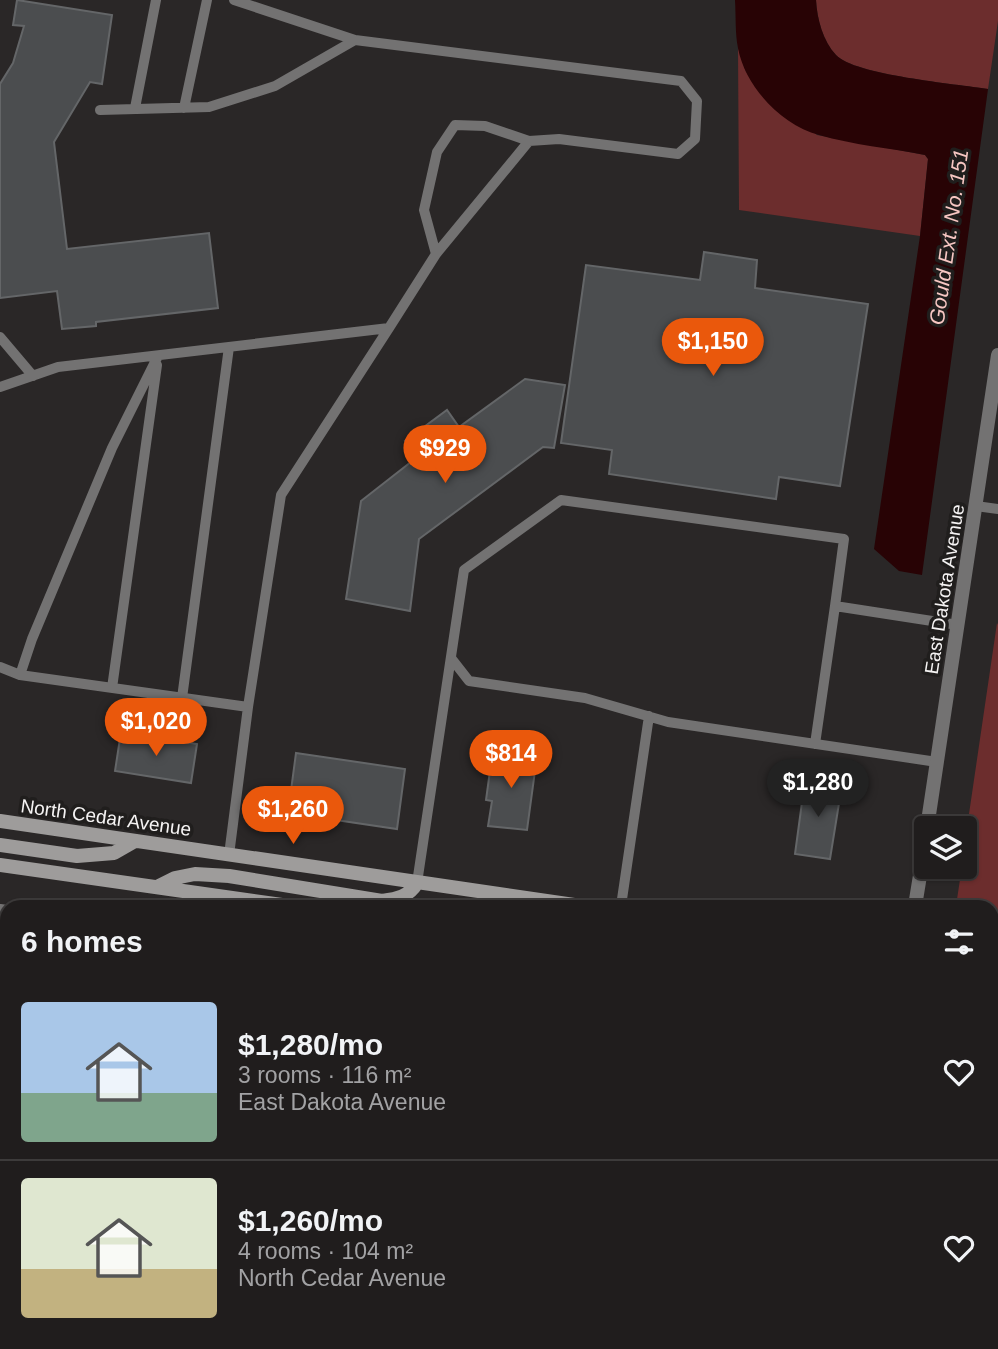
<!DOCTYPE html>
<meta charset="utf-8">
<style>
:root{--surface:#201d1d;--page:#282626;--text:#f1f3f6;--muted:#a2a2a4;--line:#3d3b3b;--accent:#ea580c}
body{margin:0;font-family:Arial,sans-serif;background:var(--page);color:var(--text);height:100vh;display:flex;flex-direction:column;font-size:26px;white-space:nowrap}
*{box-sizing:border-box;margin:0}
p{font-size:23px;color:var(--muted)}
.icon{flex:none;width:38px;height:38px;fill:none;stroke:currentColor;stroke-width:2;stroke-linecap:round;stroke-linejoin:round}
.map{position:relative;flex:1;overflow:hidden}
.sheet{position:absolute;left:0px;top:900px;width:999px;height:450px;display:flex;flex-direction:column;background:var(--surface);border-radius:21px 21px 0 0;box-shadow:0 2px 5px #0004,0 0 0 2px var(--line)}
.sheet>*{flex:none}
.tools{position:absolute;left:914px;top:816px;display:grid;gap:14px}
.tools a{display:grid;place-items:center;width:63px;height:63px;border-radius:7px;background:var(--surface);box-shadow:0 2px 5px #0004,0 0 0 2px var(--line);font-size:35px}
.price{position:absolute;translate:-50% -60px;padding:0 16px;border-radius:24px;background:var(--accent);color:#fff;font-size:23px;line-height:46px;filter:drop-shadow(0 2px 4px #0008)}
.price::after{content:'';position:absolute;left:50%;top:42px;width:21px;height:16px;margin-left:-10px;background:inherit;clip-path:polygon(0 0,100% 0,50% 100%)}
.price.on{background:#222;color:#fff}
ul{padding:0;list-style:none}
li{display:flex;align-items:center;gap:21px;height:175px;padding:0 21px}
li+li{border-top:2px solid var(--line)}
li span{display:grid;place-items:center;flex:none;width:196px;height:140px;border-radius:7px;color:#555}
li>.icon{margin-inline-start:auto}
span .icon{width:84px;height:84px;fill:#fffc;stroke-width:1}
li b{font-size:30px}
h2{display:flex;justify-content:space-between;align-items:center;height:84px;padding:0 21px;font-size:30px}
.map>svg:first-child{display:block}
.green{fill:#6c2d2d}
.water{fill:#280305}
.building{fill:#4b4d4f;stroke:#646668;stroke-width:2}
.lines{fill:none;stroke-linecap:round;stroke-linejoin:round}
.service{stroke:#737272;stroke-width:10}
.minor{stroke:#737272;stroke-width:14}
.tertiary{stroke:#737272;stroke-width:14}
.secondary{stroke:#9e9c9b;stroke-width:14}
.labels{text-anchor:middle;stroke-width:7;stroke-linejoin:round;paint-order:stroke}
.street-label{font-size:19px;fill:#f5f3f3;stroke:#201e1d}
.water-label{font-size:21px;font-style:italic;fill:#f7c7c3;stroke:#201e1d}
</style>
<div class="map">
<svg width="998" height="1349" viewBox="0 0 998 1349">
<rect width="100%" height="100%" fill="#2a2727"/>
<path class="green" d="M 816,0 L 998,0 L 998,21 L 988,89 C 957,84 854,75 836,55 C 823,41 817,19 816,0 Z
M 738,48 L 746,72 L 817,135 L 925,155 L 928,159 L 920,236 L 739,210 Z
M 997,623 L 998,625 L 998,940 L 992,939 L 992,906 L 956,906 L 962,866 L 964,866 L 964,848 Z"/>
<path class="water" d="M 735,0 L 816,0 C 817,19 823,41 836,55 C 854,75 957,84 988,89 L 922,575 L 899,571 L 874,549 L 920,236 L 928,159 L 925,155 C 890,148 853,145 819,135 C 781,125 745,86 738,48 C 735,33 736,16 735,0 Z"/>
<path class="building" d="M 17,0 L 112,15 L 102,84 L 90,82 L 54,142 L 67,249 L 209,233 L 218,308 L 96,322 L 96,326 L 62,329 L 57,291 L 0,298 L 0,84 L 13,63 L 24,26 L 13,25 Z
M 704,252 L 757,260 L 755,288 L 868,304 L 840,486 L 779,477 L 776,499 L 609,474 L 612,450 L 561,443 L 586,265 L 700,280 Z
M 525,379 L 565,385 L 554,448 L 543,447 L 419,539 L 410,611 L 346,599 L 361,501 L 416,458 L 405,441 L 447,410 L 459,427 Z
M 121,732 L 197,744 L 191,783 L 115,771 Z
M 500,751 L 537,756 L 527,830 L 488,826 L 492,801 L 486,800 L 492,756 L 498,757 Z
M 296,753 L 405,769 L 397,829 L 288,813 Z
M 805,780 L 835,782 L 835,790 L 841,791 L 830,859 L 795,854 Z
M 996,1158 L 998,1158 L 998,1271 L 992,1270 L 992,1186 Z
M 992,1326 L 998,1327 L 998,1349 L 961,1349 L 962,1342 L 992,1342 Z
M 265,1342 L 342,1342 L 341,1349 L 264,1349 Z
M 390,1342 L 560,1342 L 560,1349 L 389,1349 Z
M 720,1342 L 773,1342 L 772,1349 L 719,1349 Z"/>
<g class="lines">
<path class="service" d="M 234,0 L 355,40
M 135,108 L 156,0
M 184,108 L 207,0
M 100,110 L 209,107 L 275,86 L 355,40 L 681,81 L 697,101 L 695,139 L 678,154 L 559,139 L 529,141 L 436,254 L 389,328
M 436,254 L 424,210 L 437,152 L 455,125 L 485,126 L 529,141
M 0,337 L 33,376
M 0,387 L 58,367 L 389,328 L 281,495 L 248,707 L 229,855
M 976,506 L 998,509
M 451,658 L 469,681 L 585,698 L 668,722 L 937,762
M 0,667 L 20,675 L 248,707
M 20,675 L 32,639 L 112,448 L 158,356
M 112,688 L 157,365
M 182,698 L 229,347
M 815,744 L 835,606 L 958,625
M 417,883 L 464,570 L 561,500 L 844,539 L 835,606
M 621,906 L 649,716
M 992,1297 L 998,1298
M 992,1315 L 998,1315
M 700,1349 L 701,1342
M 938,1349 L 939,1342"/>
<path class="minor" d="M 0,911 L 7,912
M 0,1193 L 7,1194
M 142,1349 L 143,1342"/>
<path class="tertiary" d="M 927,828 L 998,355
M 915,906 L 926,839
M 854,1349 L 855,1342"/>
<path class="secondary" d="M 0,821 L 581,906
M 0,845 L 77,856 L 114,853 L 135,841
M 0,865 L 289,906
M 157,887 L 175,878 L 195,874 L 229,876 L 382,901 C 398,899 408,897 417,883
M 992,967 L 998,968
M 992,1009 L 998,1010"/>
</g>
<g class="labels">
<g class="street-label">
<text transform="translate(944 589) rotate(-81)" y="7">East Dakota Avenue</text>
<text transform="translate(106 817) rotate(8)" y="7">North Cedar Avenue</text>
</g>
<g class="water-label">
<text transform="translate(949 237) rotate(-82)" y="7">Gould Ext. No. 151</text>
</g>
</g>
</svg>
<div class="tools">
<a><svg class="icon" aria-label="layers" viewBox="0 0 24 24"><path d="M12 4l9 5-9 5-9-5zM3 14l9 5 9-5"/></svg></a>
</div>
<b class="price" style="left:713px;top:378px">$1,150</b>
<b class="price" style="left:445px;top:485px">$929</b>
<b class="price" style="left:156px;top:758px">$1,020</b>
<b class="price" style="left:511px;top:790px">$814</b>
<b class="price on" style="left:818px;top:819px">$1,280</b>
<b class="price" style="left:293px;top:846px">$1,260</b>
<section class="sheet">
<h2>6 homes<svg class="icon" aria-label="filters" viewBox="0 0 24 24"><path d="M4 7h16M4 17h16"/><circle cx="9" cy="7" r="2"/><circle cx="15" cy="17" r="2"/></svg></h2>
<ul>
<li><span style="background:linear-gradient(#a9c7e8 65%,#7fa58c 0)"><svg class="icon" aria-label="home" viewBox="0 0 24 24"><path d="M3 11l9-7 9 7M6 9v11h12V9"/></svg></span><div><b>$1,280/mo</b><p>3 rooms · 116 m²</p><p>East Dakota Avenue</p></div><svg class="icon" aria-label="heart" viewBox="0 0 24 24"><path d="M12 20l-8-8c-3-5 5-10 8-4 3-6 11-1 8 4z"/></svg></li>
<li><span style="background:linear-gradient(#dfe7d0 65%,#c2b280 0)"><svg class="icon" aria-label="home" viewBox="0 0 24 24"><path d="M3 11l9-7 9 7M6 9v11h12V9"/></svg></span><div><b>$1,260/mo</b><p>4 rooms · 104 m²</p><p>North Cedar Avenue</p></div><svg class="icon" aria-label="heart" viewBox="0 0 24 24"><path d="M12 20l-8-8c-3-5 5-10 8-4 3-6 11-1 8 4z"/></svg></li>
</ul>
</section>
</div>
